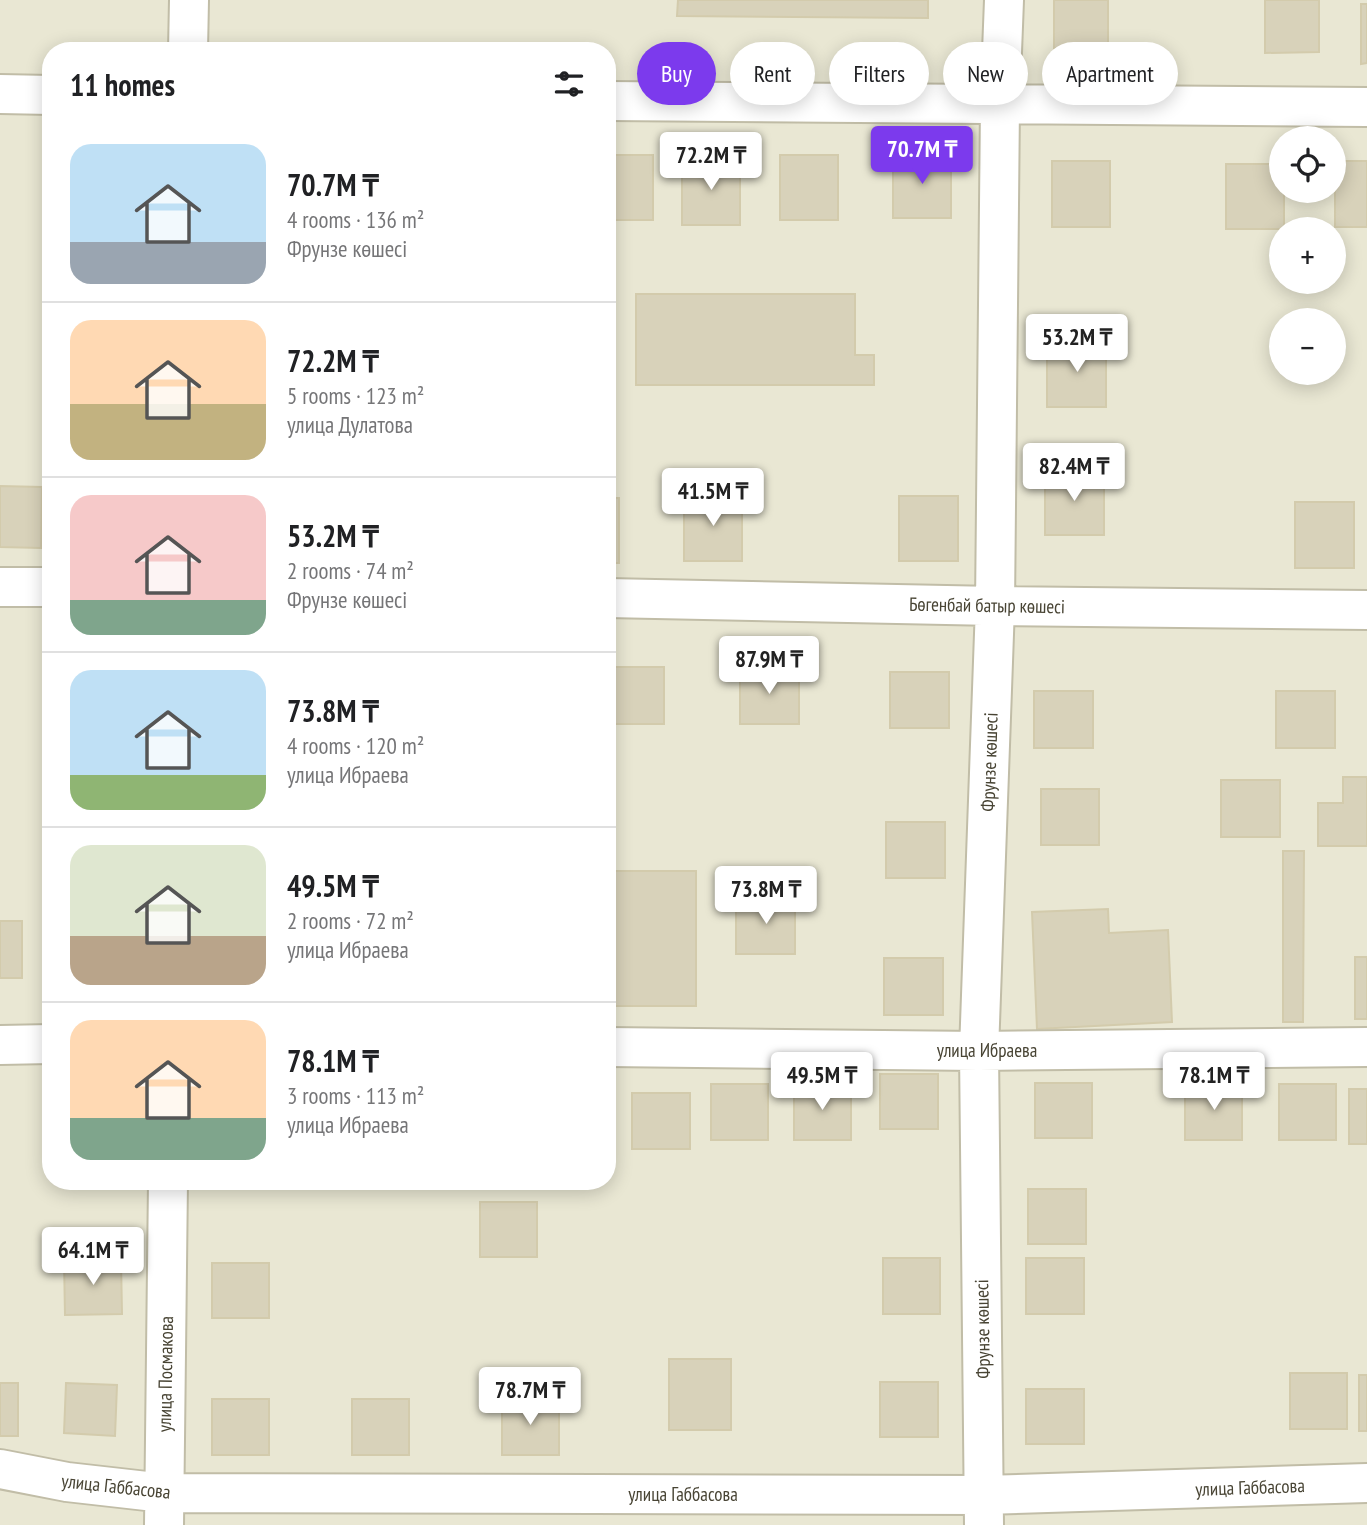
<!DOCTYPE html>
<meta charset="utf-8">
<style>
:root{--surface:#fff;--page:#f2f2f2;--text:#202124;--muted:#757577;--line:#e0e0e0;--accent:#7c3aed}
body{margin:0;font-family:"PT Sans Narrow",sans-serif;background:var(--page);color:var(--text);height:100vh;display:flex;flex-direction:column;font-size:26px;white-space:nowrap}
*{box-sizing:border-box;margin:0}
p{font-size:23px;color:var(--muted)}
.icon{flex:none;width:38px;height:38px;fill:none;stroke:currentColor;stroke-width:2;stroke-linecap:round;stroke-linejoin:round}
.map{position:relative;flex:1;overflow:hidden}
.side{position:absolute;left:42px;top:42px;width:574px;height:1148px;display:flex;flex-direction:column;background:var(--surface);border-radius:28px;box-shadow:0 4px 18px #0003}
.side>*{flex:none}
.guide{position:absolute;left:637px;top:42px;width:625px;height:63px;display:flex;gap:14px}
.fabs{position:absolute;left:1269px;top:126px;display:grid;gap:14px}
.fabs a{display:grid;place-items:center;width:77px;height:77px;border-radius:50%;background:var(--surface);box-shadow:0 4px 18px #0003;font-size:35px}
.price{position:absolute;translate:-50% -60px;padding:0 16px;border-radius:7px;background:#fff;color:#222;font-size:23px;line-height:46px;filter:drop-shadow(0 2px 4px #0008)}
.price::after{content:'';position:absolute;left:50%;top:42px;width:21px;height:16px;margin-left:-10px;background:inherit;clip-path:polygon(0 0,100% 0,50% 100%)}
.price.on{background:var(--accent);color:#fff}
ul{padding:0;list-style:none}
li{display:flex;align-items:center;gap:21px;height:175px;padding:0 28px}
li+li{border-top:2px solid var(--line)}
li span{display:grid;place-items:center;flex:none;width:196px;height:140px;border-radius:21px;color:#555}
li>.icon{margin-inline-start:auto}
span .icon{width:84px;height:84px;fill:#fffc;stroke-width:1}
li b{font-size:30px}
h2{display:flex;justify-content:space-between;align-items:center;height:84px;padding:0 28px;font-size:30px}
.chip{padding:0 24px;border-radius:32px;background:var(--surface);box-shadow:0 4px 18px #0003;font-size:24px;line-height:63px}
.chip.on{background:var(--accent);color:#fff}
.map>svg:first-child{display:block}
.residential{fill:#e9e7d3;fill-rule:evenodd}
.building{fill:#d8d2ba;stroke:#d3cbac;stroke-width:2}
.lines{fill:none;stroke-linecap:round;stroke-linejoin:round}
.minor-casing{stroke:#c1bda7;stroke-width:42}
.minor{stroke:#fff;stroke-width:38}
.labels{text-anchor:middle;stroke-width:5;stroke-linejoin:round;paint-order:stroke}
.street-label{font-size:19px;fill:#484434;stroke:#fff}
</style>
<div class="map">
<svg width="1367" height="1525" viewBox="0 0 1367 1525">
<rect width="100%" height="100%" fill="#f5f3e6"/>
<path class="residential" d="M 0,0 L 1367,0 L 1367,1525 L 0,1525 ZM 51,51 L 607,51 L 607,1181 L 51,1181 ZM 1281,138 L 1334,138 L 1334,191 L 1281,191 ZM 1281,229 L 1334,229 L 1334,282 L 1281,282 ZM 1281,320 L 1334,320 L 1334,373 L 1281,373 Z"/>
<path class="building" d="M 678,0 L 928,0 L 928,18 L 677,16 Z
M 1054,0 L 1108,0 L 1108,48 L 1054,48 Z
M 1265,0 L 1319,0 L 1319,52 L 1265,53 Z
M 1361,4 L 1367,4 L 1367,63 L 1361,64 Z
M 893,153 L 951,153 L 951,218 L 893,218 Z
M 607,155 L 653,155 L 653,220 L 607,220 Z
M 780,155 L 838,155 L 838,220 L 780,220 Z
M 682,159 L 740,159 L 740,225 L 682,225 Z
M 1052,161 L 1110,161 L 1110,227 L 1052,227 Z
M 1335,161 L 1367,161 L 1367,227 L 1335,227 Z
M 1226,164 L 1281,164 L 1281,191 L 1284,191 L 1284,229 L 1226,229 Z
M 636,294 L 855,294 L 855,355 L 874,355 L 874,385 L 636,385 Z
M 1047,342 L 1106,342 L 1106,407 L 1047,407 Z
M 1045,470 L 1104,470 L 1104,535 L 1045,535 Z
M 0,486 L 42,487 L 41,548 L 0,547 Z
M 684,496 L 742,496 L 742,561 L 684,561 Z
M 899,496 L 958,496 L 958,561 L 899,561 Z
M 607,498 L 619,498 L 619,563 L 607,563 Z
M 1295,502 L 1354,502 L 1354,568 L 1295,568 Z
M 607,667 L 664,667 L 664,724 L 607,724 Z
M 740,667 L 799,667 L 799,724 L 740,724 Z
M 890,672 L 949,672 L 949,728 L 890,728 Z
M 1034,691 L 1093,691 L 1093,748 L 1034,748 Z
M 1276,691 L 1335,691 L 1335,748 L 1276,748 Z
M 1343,777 L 1367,777 L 1367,846 L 1318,846 L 1318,803 L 1343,803 Z
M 1221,780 L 1280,780 L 1280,837 L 1221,837 Z
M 1041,789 L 1099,789 L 1099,845 L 1041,845 Z
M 886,822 L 945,822 L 945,878 L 886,878 Z
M 1283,851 L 1304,851 L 1303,1022 L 1283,1022 Z
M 607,871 L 696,871 L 696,1006 L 607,1006 Z
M 736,897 L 795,897 L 795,954 L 736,954 Z
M 1108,909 L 1109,933 L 1168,930 L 1172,1022 L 1037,1029 L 1032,912 Z
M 0,921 L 22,921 L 22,978 L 0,978 Z
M 1355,957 L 1367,957 L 1367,1019 L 1355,1019 Z
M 884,958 L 943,958 L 943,1015 L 884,1015 Z
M 880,1074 L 938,1074 L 938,1129 L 880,1129 Z
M 1035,1083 L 1092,1083 L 1092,1138 L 1035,1138 Z
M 711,1084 L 768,1084 L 768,1140 L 711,1140 Z
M 794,1084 L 851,1084 L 851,1140 L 794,1140 Z
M 1185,1084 L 1242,1084 L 1242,1140 L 1185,1140 Z
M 1279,1084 L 1336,1084 L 1336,1140 L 1279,1140 Z
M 1349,1089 L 1367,1089 L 1367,1144 L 1349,1144 Z
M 632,1093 L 690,1093 L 690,1149 L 632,1149 Z
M 1028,1189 L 1086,1189 L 1086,1244 L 1028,1244 Z
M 480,1202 L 537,1202 L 537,1257 L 480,1257 Z
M 883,1258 L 940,1258 L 940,1314 L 883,1314 Z
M 1026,1258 L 1084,1258 L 1084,1314 L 1026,1314 Z
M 64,1260 L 121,1260 L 122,1314 L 65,1315 Z
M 212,1263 L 269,1263 L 269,1318 L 212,1318 Z
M 669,1359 L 731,1359 L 731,1430 L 669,1430 Z
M 1290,1373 L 1347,1373 L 1347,1429 L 1290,1429 Z
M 1359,1375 L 1367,1375 L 1367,1431 L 1359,1431 Z
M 880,1382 L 938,1382 L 938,1437 L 880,1437 Z
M 0,1383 L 18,1383 L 18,1436 L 0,1436 Z
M 66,1383 L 117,1385 L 115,1436 L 64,1433 Z
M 1026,1389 L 1084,1389 L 1084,1444 L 1026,1444 Z
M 212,1399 L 269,1399 L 269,1455 L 212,1455 Z
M 352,1399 L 409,1399 L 409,1455 L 352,1455 Z
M 502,1399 L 559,1399 L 559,1455 L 502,1455 Z"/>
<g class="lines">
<g class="minor-casing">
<path id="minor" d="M 188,51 L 189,0
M 0,94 L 51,95
M 607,101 L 1367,107
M 0,587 L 51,587
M 607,598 L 995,606 L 1367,610
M 0,1045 L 51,1044
M 607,1047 L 979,1051 L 1367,1047
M 0,1469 L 67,1482 L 164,1493 L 984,1495 L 1367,1483
M 164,1525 L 168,1181
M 984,1525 L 979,1051 L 995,606 L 1000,104 L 1004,0"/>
</g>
<use href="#minor" class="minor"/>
</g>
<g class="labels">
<g class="street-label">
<text transform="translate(987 605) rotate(1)" y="7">Бөгенбай батыр көшесі</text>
<text transform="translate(989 762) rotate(-88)" y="7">Фрунзе көшесі</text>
<text x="987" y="1057">улица Ибраева</text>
<text transform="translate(982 1329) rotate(-91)" y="7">Фрунзе көшесі</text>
<text transform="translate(165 1374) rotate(-89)" y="7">улица Посмакова</text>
<text transform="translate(116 1486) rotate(6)" y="7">улица Габбасова</text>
<text transform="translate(1250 1487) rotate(-2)" y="7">улица Габбасова</text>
<text x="683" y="1501">улица Габбасова</text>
</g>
</g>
</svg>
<div class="fabs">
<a><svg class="icon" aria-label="locate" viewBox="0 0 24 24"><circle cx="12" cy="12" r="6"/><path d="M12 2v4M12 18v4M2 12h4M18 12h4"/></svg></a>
<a>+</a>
<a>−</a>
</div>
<b class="price on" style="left:922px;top:186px">70.7M ₸</b>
<b class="price" style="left:711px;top:192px">72.2M ₸</b>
<b class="price" style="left:1077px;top:374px">53.2M ₸</b>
<b class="price" style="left:1074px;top:503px">82.4M ₸</b>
<b class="price" style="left:713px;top:528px">41.5M ₸</b>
<b class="price" style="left:769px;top:696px">87.9M ₸</b>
<b class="price" style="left:766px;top:926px">73.8M ₸</b>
<b class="price" style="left:822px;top:1112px">49.5M ₸</b>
<b class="price" style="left:1214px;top:1112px">78.1M ₸</b>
<b class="price" style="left:93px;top:1287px">64.1M ₸</b>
<b class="price" style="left:530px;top:1427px">78.7M ₸</b>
<div class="guide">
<a class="chip on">Buy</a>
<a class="chip">Rent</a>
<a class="chip">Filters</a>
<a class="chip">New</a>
<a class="chip">Apartment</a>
</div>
<section class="side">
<h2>11 homes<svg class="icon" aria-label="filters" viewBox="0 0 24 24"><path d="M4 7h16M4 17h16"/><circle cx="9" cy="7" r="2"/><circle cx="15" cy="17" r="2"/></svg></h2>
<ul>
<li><span style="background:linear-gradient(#bfe0f5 70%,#9aa5b1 0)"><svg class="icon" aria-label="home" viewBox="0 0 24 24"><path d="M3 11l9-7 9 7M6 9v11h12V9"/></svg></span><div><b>70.7M ₸</b><p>4 rooms · 136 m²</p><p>Фрунзе көшесі</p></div></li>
<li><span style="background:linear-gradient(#ffd9b3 60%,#c2b280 0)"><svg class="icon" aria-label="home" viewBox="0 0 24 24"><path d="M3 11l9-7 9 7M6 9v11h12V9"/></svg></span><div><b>72.2M ₸</b><p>5 rooms · 123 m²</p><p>улица Дулатова</p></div></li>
<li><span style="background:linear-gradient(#f6c9c9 75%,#7fa58c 0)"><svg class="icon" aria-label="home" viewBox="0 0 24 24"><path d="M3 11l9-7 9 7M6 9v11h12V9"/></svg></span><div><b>53.2M ₸</b><p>2 rooms · 74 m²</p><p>Фрунзе көшесі</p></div></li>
<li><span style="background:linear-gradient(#bfe0f5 75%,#8fb573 0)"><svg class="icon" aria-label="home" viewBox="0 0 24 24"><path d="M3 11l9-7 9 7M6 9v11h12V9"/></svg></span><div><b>73.8M ₸</b><p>4 rooms · 120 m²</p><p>улица Ибраева</p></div></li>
<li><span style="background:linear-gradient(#dfe7d0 65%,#b9a48a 0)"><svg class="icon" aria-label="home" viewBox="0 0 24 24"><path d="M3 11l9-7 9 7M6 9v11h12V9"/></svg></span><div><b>49.5M ₸</b><p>2 rooms · 72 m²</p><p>улица Ибраева</p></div></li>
<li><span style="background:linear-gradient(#ffd9b3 70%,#7fa58c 0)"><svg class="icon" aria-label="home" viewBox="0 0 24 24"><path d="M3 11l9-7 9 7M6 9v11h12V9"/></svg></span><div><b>78.1M ₸</b><p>3 rooms · 113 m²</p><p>улица Ибраева</p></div></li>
</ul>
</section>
</div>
